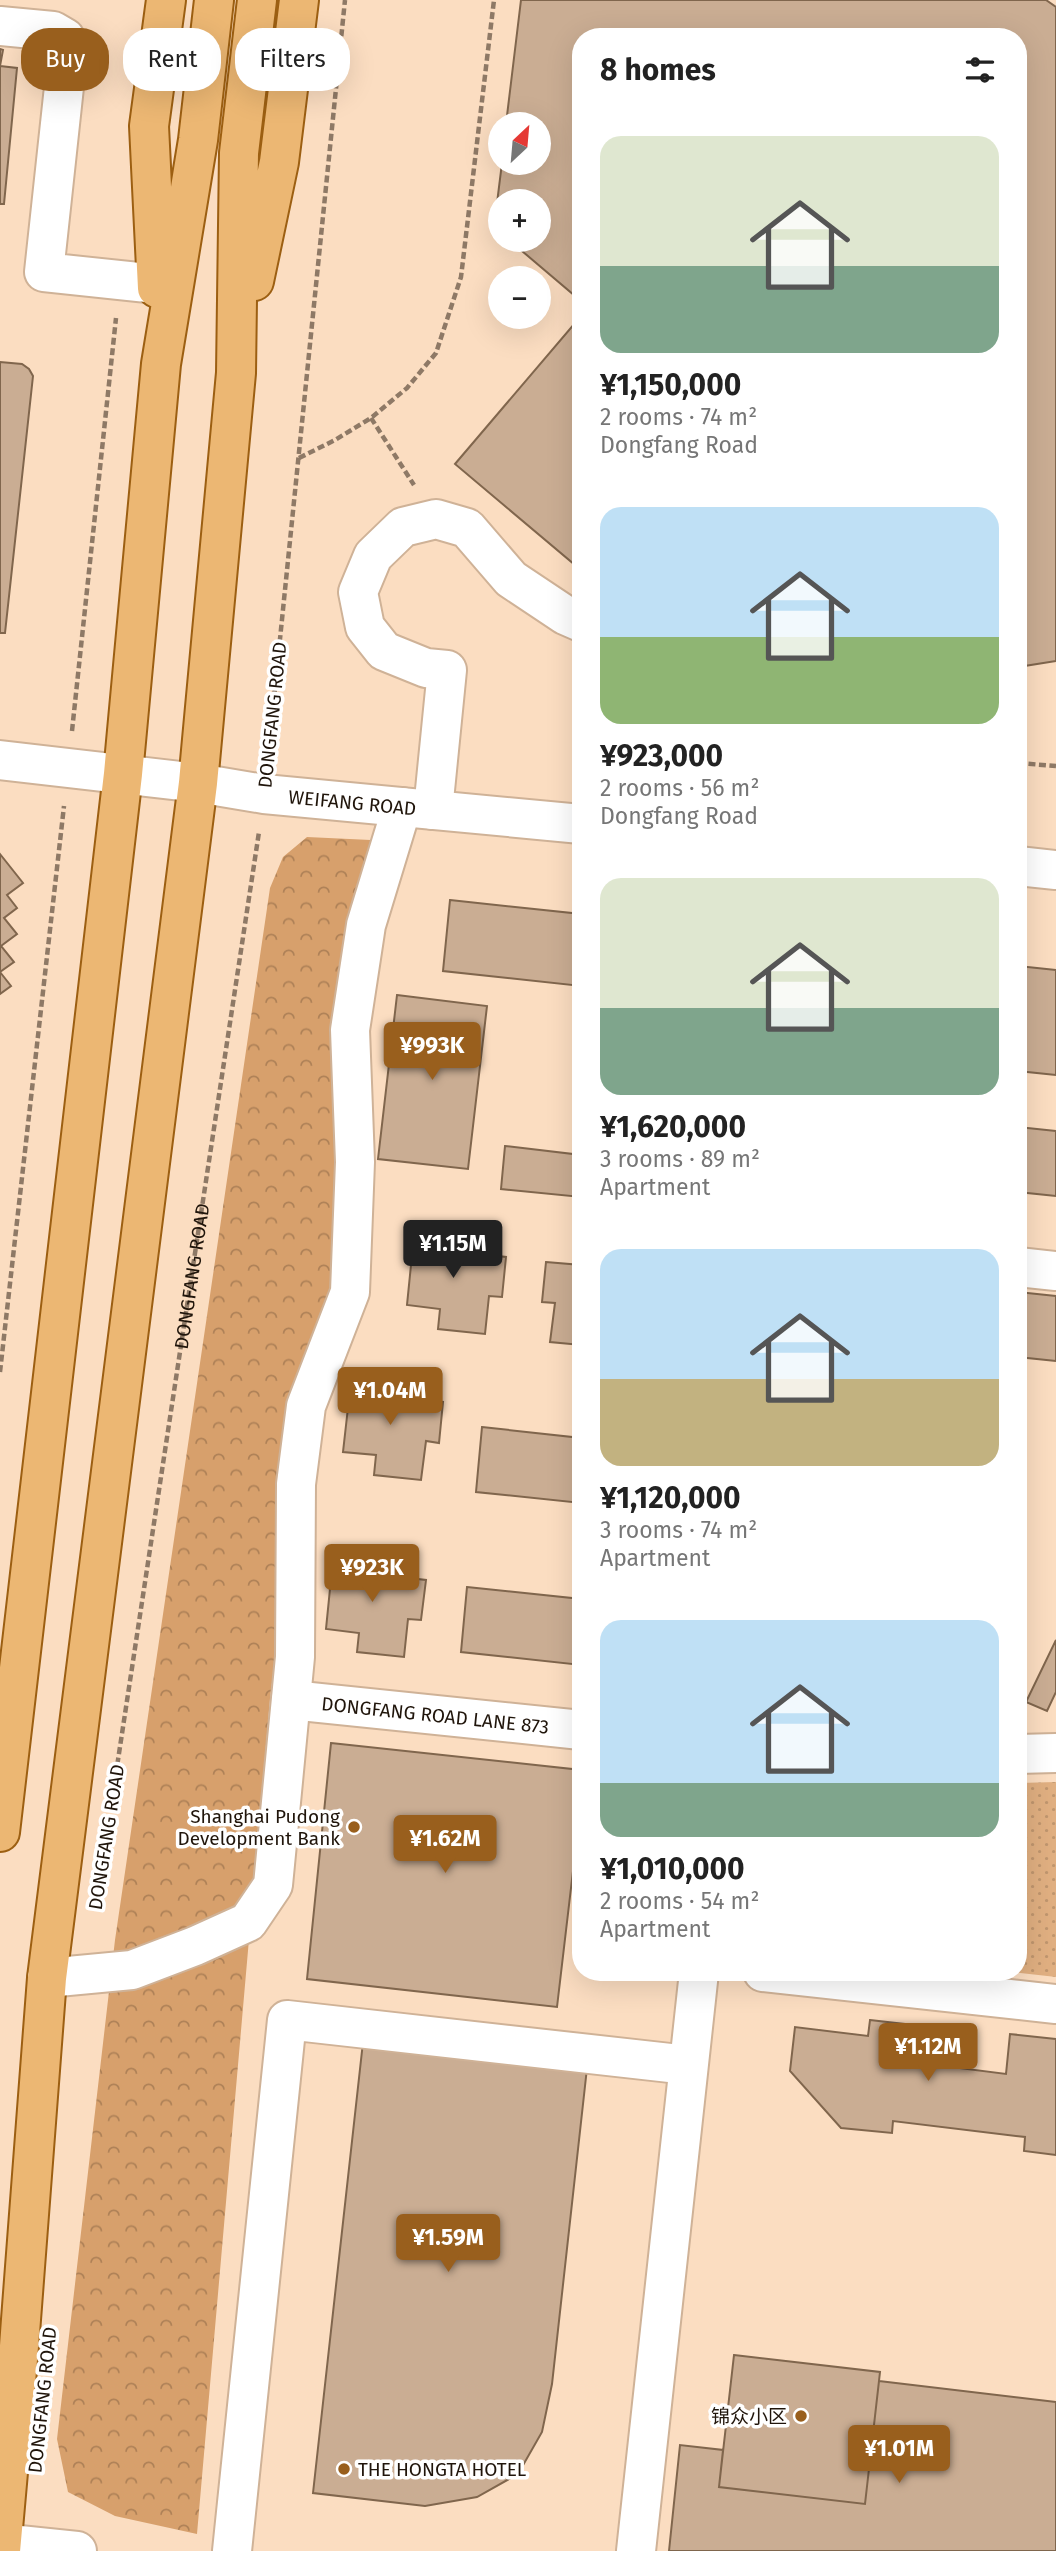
<!DOCTYPE html>
<meta charset="utf-8">
<style>
:root{--surface:#fff;--page:#f6f6f6;--text:#222;--muted:#767676;--accent:#995f1d}
body{margin:0;font-family:"Fira Sans","Noto Sans SC",sans-serif;background:var(--page);color:var(--text);height:100vh;display:flex;flex-direction:column;font-size:26px;white-space:nowrap}
*{box-sizing:border-box;margin:0}
p{font-size:23px;color:var(--muted)}
.icon{flex:none;width:38px;height:38px;fill:none;stroke:currentColor;stroke-width:2;stroke-linecap:round;stroke-linejoin:round}
.map{position:relative;flex:1;overflow:hidden}
.sheet{position:absolute;left:572px;top:28px;width:455px;height:1953px;display:flex;flex-direction:column;background:var(--surface);border-radius:28px;box-shadow:0 7px 28px #0002}
.sheet>*{flex:none}
.guide{position:absolute;left:21px;top:28px;width:446px;height:63px;display:flex;gap:14px}
.needle{width:46px;rotate:26deg}
.fabs{position:absolute;left:488px;top:112px;display:grid;gap:14px}
.fabs a{display:grid;place-items:center;width:63px;height:63px;border-radius:50%;background:var(--surface);box-shadow:0 7px 28px #0002;font-size:35px}
.price{position:absolute;translate:-50% -60px;padding:0 16px;border-radius:7px;background:var(--accent);color:#fff;font-size:23px;line-height:46px;filter:drop-shadow(0 2px 4px #0008)}
.price::after{content:'';position:absolute;left:50%;top:42px;width:21px;height:16px;margin-left:-10px;background:inherit;clip-path:polygon(0 0,100% 0,50% 100%)}
.price.selected{background:#222;color:#fff}
ul{padding:0;list-style:none}
li{display:grid;align-content:center;gap:14px;height:371px;padding:0 28px}
li span{display:grid;place-items:center;height:217px;border-radius:21px;color:#555}
li>.icon{margin-inline-start:auto}
span .icon{width:126px;height:126px;fill:#fffc;stroke-width:1}
li b{font-size:30px}
h2{display:flex;justify-content:space-between;align-items:center;height:84px;padding:0 28px;font-size:30px}
.tag{padding:0 24px;border-radius:28px;background:var(--surface);box-shadow:0 7px 28px #0002;font-size:24px;line-height:63px}
.tag.selected{background:var(--accent);color:#fff}
.map>svg:first-child{display:block}
.grass{fill:url(#grass-dots)}
.forest{fill:url(#forest-crowns)}
.building{fill:#caad93;stroke:#80664d;stroke-width:2}
.lines{fill:none;stroke-linecap:round;stroke-linejoin:round}
.minor-casing{stroke:#cfb297;stroke-width:42}
.major-casing{stroke:#9c5f12;stroke-width:42}
.path{stroke:#8e7966;stroke-width:4.5;stroke-dasharray:7 3.5;stroke-linecap:butt}
.minor{stroke:#fff;stroke-width:38}
.major{stroke:#ecb773;stroke-width:38}
.poi-dot{fill:#995f1d;stroke:#fff;stroke-width:2.5}
.labels{text-anchor:middle;stroke-width:7;stroke-linejoin:round;paint-order:stroke}
.street-label{font-size:19px;fill:#20150b;stroke:#fff}
.poi-label{font-size:19px;fill:#20150b;stroke:#fff;text-anchor:end}
</style>
<div class="map">
<svg width="1056" height="2551" viewBox="0 0 1056 2551">
<defs>
<pattern id="grass-dots" width="8" height="8" patternUnits="userSpaceOnUse" patternTransform="scale(1.75)"><rect width="8" height="8" fill="#e0af81"/><path d="M2 2h.1M6 6h.1" fill="none" stroke="#c0966e" stroke-width="1.8" stroke-linecap="round"/></pattern>
<pattern id="forest-crowns" width="20" height="18" patternUnits="userSpaceOnUse" patternTransform="scale(1.75)"><rect width="20" height="18" fill="#d7a06c"/><path d="M2 6a3 3 0 1 1 6 0M12 15a3 3 0 1 1 6 0" fill="none" stroke="#ae8157"/></pattern>
</defs>
<rect width="100%" height="100%" fill="#fbddc1"/>
<path class="grass" d="M 1056,1782 L 1056,1977 L 1012,1972 L 1018,1972 L 1019,1783 Z"/>
<path class="forest" d="M 307,837 L 392,841 L 366,925 L 350,1292 L 306,1406 L 270,1699 L 197,2534 L 115,2516 L 68,2492 L 57,2439 L 115,1940 L 270,888 L 283,857 Z"/>
<path class="building" d="M 521,0 L 1046,0 L 1056,7 L 1056,661 L 1018,667 L 1018,37 L 581,37 L 581,301 L 509,240 L 539,240 L 539,201 L 500,201 L 500,232 L 494,227 L 502,163 L 539,163 L 539,124 L 506,124 Z
M 0,49 L 3,50 L 0,66 L 17,68 L 4,204 L 0,204 Z
M 581,316 L 581,570 L 455,464 Z
M 0,362 L 22,364 L 29,369 L 33,376 L 5,633 L 0,633 Z
M 0,854 L 23,883 L 7,895 L 17,908 L 4,918 L 17,934 L 1,946 L 14,962 L 0,972 L 11,986 L 0,994 Z
M 450,900 L 581,914 L 581,986 L 443,971 Z
M 1018,966 L 1056,970 L 1056,1075 L 1018,1071 Z
M 397,995 L 487,1006 L 468,1169 L 378,1159 Z
M 1018,1127 L 1056,1131 L 1056,1196 L 1018,1192 Z
M 505,1146 L 581,1155 L 581,1197 L 501,1189 Z
M 415,1225 L 455,1230 L 452,1251 L 506,1257 L 502,1297 L 489,1296 L 485,1334 L 438,1329 L 440,1309 L 407,1305 Z
M 546,1262 L 581,1265 L 581,1345 L 550,1342 L 555,1303 L 542,1302 Z
M 1018,1292 L 1056,1296 L 1056,1361 L 1018,1357 Z
M 352,1372 L 392,1376 L 390,1397 L 443,1402 L 439,1443 L 426,1441 L 421,1480 L 374,1475 L 376,1455 L 343,1452 Z
M 482,1427 L 581,1438 L 581,1503 L 476,1492 Z
M 334,1549 L 374,1553 L 372,1574 L 426,1580 L 421,1620 L 408,1619 L 404,1657 L 357,1652 L 359,1633 L 326,1629 Z
M 467,1587 L 581,1599 L 581,1665 L 461,1652 Z
M 1056,1640 L 1056,1692 L 1047,1711 L 1026,1702 Z
M 331,1743 L 581,1770 L 581,1803 L 557,2007 L 307,1979 Z
M 870,2020 L 948,2029 L 943,2066 L 1006,2074 L 1010,2034 L 1056,2039 L 1056,2155 L 1024,2151 L 1025,2137 L 893,2121 L 892,2133 L 841,2128 L 790,2071 L 795,2027 L 868,2036 Z
M 363,2042 L 587,2068 L 552,2384 L 542,2432 L 518,2474 L 477,2497 L 425,2506 L 313,2493 Z
M 734,2355 L 880,2372 L 865,2504 L 719,2487 Z
M 879,2381 L 1056,2402 L 1056,2551 L 669,2551 L 680,2445 L 723,2450 L 719,2487 L 865,2504 Z"/>
<g class="lines">
<g class="minor-casing">
<g id="minor">
<path d="M 0,26 L 53,31 L 65,38 L 68,50 L 44,272 L 157,284"/>
<path id="s2" d="M 0,760 L 198,783 L 264,794 L 581,824"/>
<path d="M 433,810 L 447,670 L 426,668 L 384,651 L 365,627 L 358,592 L 373,556 L 403,527 L 436,519 L 467,528 L 511,579 L 565,615 L 581,622"/>
<path d="M 1018,866 L 1056,870"/>
<path d="M 1018,1267 L 1056,1271"/>
<path id="s3" d="M 291,1700 L 581,1730"/>
<path d="M 1018,1754 L 1056,1753"/>
<path d="M 763,1972 L 1056,2004"/>
<path d="M 47,1978 L 132,1970 L 195,1946 L 248,1922 L 273,1885 L 295,1657 L 296,1484 L 306,1406 L 350,1292 L 355,1162 L 350,1030 L 366,925 L 402,807"/>
<path d="M 0,2543 L 77,2551"/>
<path d="M 232,2551 L 287,2020 L 688,2065"/>
<path d="M 636,2551 L 699,1972"/>
</g>
</g>
<g class="major-casing">
<path id="major" d="M 254,281 L 279,162 L 299,0
M 157,288 L 149,126 L 166,0
M 0,1832 L 123,774 L 161,364 L 198,140 L 214,0
M 1,2551 L 18,2359 L 47,1978 L 198,783 L 236,373 L 239,153 L 257,0"/>
</g>
<g class="path">
<path d="M 371,418 L 414,485"/>
<path d="M 299,458 L 335,440 L 371,418 L 407,388 L 436,353 L 461,277 L 494,0"/>
<path d="M 72,731 L 116,318"/>
<path d="M 268,757 L 345,0"/>
<path d="M 1018,763 L 1056,766"/>
<path d="M 0,1372 L 64,806"/>
<path id="s1" d="M 111,1806 L 259,832"/>
</g>
<use href="#minor" class="minor"/>
<use href="#major" class="major"/>
</g>
<g class="poi-dot">
<circle cx="354" cy="1827" r="7"/>
<circle cx="801" cy="2416" r="7"/>
<circle cx="344" cy="2469" r="7"/>
</g>
<g class="labels">
<g class="street-label">
<text transform="translate(272 715) rotate(-84)" y="7">DONGFANG ROAD</text>
<text dy="7" stroke="none"><textPath href="#s2" startOffset="355">WEIFANG ROAD</textPath></text>
<text dy="7" stroke="none"><textPath href="#s1" startOffset="536">DONGFANG ROAD</textPath></text>
<text dy="7" stroke="none"><textPath href="#s3" startOffset="145">DONGFANG ROAD LANE 873</textPath></text>
<text transform="translate(106 1837) rotate(-81)" y="7">DONGFANG ROAD</text>
<text transform="translate(42 2400) rotate(-84)" y="7">DONGFANG ROAD</text>
</g>
<g class="poi-label">
<text x="340" y="1823">Shanghai Pudong<tspan x="340" dy="22">Development Bank</tspan></text>
<text x="787" y="2423">锦众小区</text>
<text x="358" y="2476" text-anchor="start">THE HONGTA HOTEL</text>
</g>
</g>
</svg>
<div class="fabs">
<a><svg class="needle" viewBox="-14 -14 28 28"><path d="M0-13l5 13h-10z" fill="#e53935"/><path d="M0 13l5-13h-10z" fill="#767676"/></svg></a>
<a>+</a>
<a>−</a>
</div>
<b class="price" style="left:432px;top:1082px">¥993K</b>
<b class="price selected" style="left:453px;top:1280px">¥1.15M</b>
<b class="price" style="left:390px;top:1427px">¥1.04M</b>
<b class="price" style="left:372px;top:1604px">¥923K</b>
<b class="price" style="left:445px;top:1875px">¥1.62M</b>
<b class="price" style="left:928px;top:2083px">¥1.12M</b>
<b class="price" style="left:448px;top:2274px">¥1.59M</b>
<b class="price" style="left:899px;top:2485px">¥1.01M</b>
<div class="guide">
<a class="tag selected">Buy</a>
<a class="tag">Rent</a>
<a class="tag">Filters</a>
</div>
<section class="sheet">
<h2>8 homes<svg class="icon" aria-label="filters" viewBox="0 0 24 24"><path d="M4 7h16M4 17h16"/><circle cx="9" cy="7" r="2"/><circle cx="15" cy="17" r="2"/></svg></h2>
<ul>
<li><span style="background:linear-gradient(#dfe7d0 60%,#7fa58c 0)"><svg class="icon" aria-label="home" viewBox="0 0 24 24"><path d="M3 11l9-7 9 7M6 9v11h12V9"/></svg></span><div><b>¥1,150,000</b><p>2 rooms · 74 m²</p><p>Dongfang Road</p></div></li>
<li><span style="background:linear-gradient(#bfe0f5 60%,#8fb573 0)"><svg class="icon" aria-label="home" viewBox="0 0 24 24"><path d="M3 11l9-7 9 7M6 9v11h12V9"/></svg></span><div><b>¥923,000</b><p>2 rooms · 56 m²</p><p>Dongfang Road</p></div></li>
<li><span style="background:linear-gradient(#dfe7d0 60%,#7fa58c 0)"><svg class="icon" aria-label="home" viewBox="0 0 24 24"><path d="M3 11l9-7 9 7M6 9v11h12V9"/></svg></span><div><b>¥1,620,000</b><p>3 rooms · 89 m²</p><p>Apartment</p></div></li>
<li><span style="background:linear-gradient(#bfe0f5 60%,#c2b280 0)"><svg class="icon" aria-label="home" viewBox="0 0 24 24"><path d="M3 11l9-7 9 7M6 9v11h12V9"/></svg></span><div><b>¥1,120,000</b><p>3 rooms · 74 m²</p><p>Apartment</p></div></li>
<li><span style="background:linear-gradient(#bfe0f5 75%,#7fa58c 0)"><svg class="icon" aria-label="home" viewBox="0 0 24 24"><path d="M3 11l9-7 9 7M6 9v11h12V9"/></svg></span><div><b>¥1,010,000</b><p>2 rooms · 54 m²</p><p>Apartment</p></div></li>
</ul>
</section>
</div>
